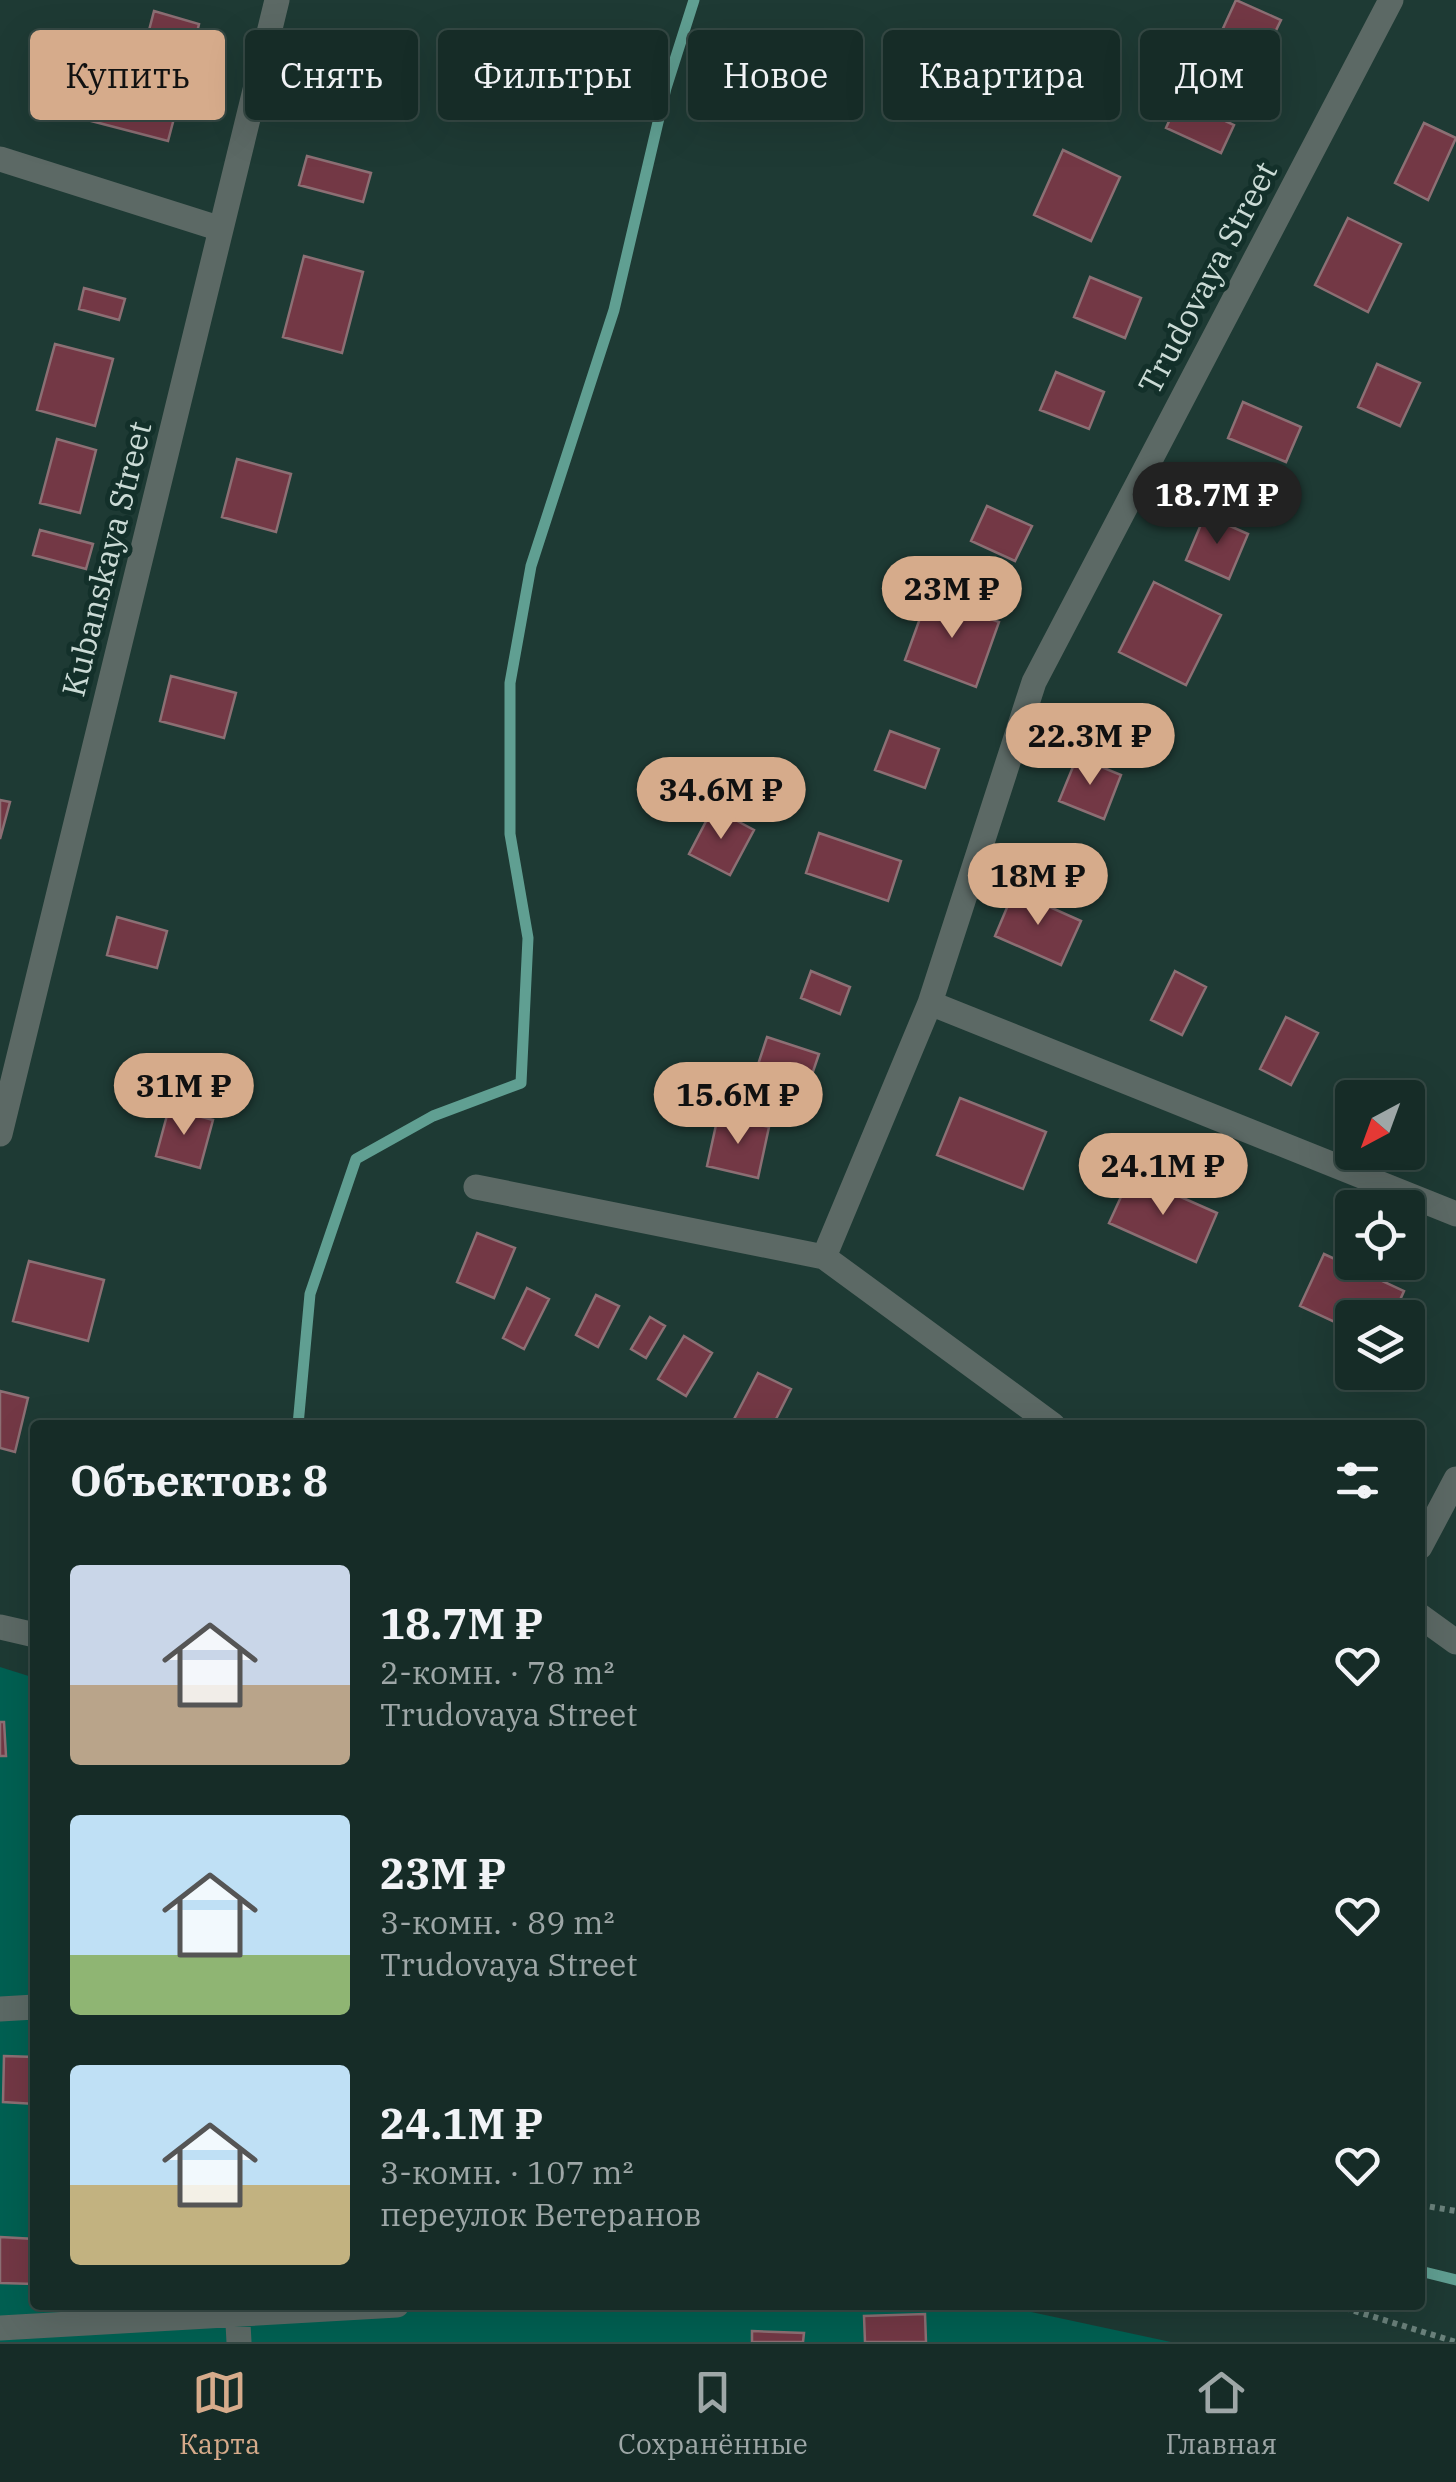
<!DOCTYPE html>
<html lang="ru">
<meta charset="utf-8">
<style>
:root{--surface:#162c27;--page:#1f342f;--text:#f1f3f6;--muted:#9ea7a7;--line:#354844;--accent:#d6ab8b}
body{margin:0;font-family:"IBM Plex Serif",serif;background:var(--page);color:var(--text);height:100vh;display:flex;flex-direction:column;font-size:38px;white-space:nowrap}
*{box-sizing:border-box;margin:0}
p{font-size:32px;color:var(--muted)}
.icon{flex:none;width:55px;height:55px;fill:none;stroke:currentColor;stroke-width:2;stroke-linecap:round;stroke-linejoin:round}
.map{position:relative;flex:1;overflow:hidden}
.panel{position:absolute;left:30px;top:1420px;width:1395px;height:890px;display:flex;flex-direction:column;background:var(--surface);border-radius:10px;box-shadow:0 10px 40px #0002,0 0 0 2px var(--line)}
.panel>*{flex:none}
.banner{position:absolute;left:30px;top:30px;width:1398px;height:90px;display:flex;gap:20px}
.needle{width:65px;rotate:221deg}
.fabs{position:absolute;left:1335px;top:1080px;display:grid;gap:20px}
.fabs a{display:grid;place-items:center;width:90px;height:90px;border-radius:10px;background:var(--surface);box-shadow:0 10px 40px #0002,0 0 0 2px var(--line);font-size:50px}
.price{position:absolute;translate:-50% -85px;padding:0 22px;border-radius:35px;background:var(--accent);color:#111;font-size:32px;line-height:65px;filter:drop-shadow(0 2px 5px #0008)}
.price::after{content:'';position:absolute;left:50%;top:60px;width:30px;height:22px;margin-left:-15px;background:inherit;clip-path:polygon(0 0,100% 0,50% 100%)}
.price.selected{background:#222;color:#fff}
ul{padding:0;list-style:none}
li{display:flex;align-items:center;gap:30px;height:250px;padding:0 40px}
li span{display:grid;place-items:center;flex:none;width:280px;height:200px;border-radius:10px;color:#555}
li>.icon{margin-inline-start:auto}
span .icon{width:120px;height:120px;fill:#fffc;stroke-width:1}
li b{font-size:42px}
h2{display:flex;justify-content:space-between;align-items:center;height:120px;padding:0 40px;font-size:42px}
.pill{padding:0 35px;border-radius:10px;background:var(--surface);box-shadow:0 10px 40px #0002,0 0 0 2px var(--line);font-size:35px;line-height:90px}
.pill.selected{background:var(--accent);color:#111}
.dock{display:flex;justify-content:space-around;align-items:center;height:140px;border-top:2px solid var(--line);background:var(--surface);font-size:28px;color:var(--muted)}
.dock a{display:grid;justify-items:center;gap:5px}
.dock .selected{color:var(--accent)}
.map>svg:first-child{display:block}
.green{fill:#006052}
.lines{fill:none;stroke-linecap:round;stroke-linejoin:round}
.stream{stroke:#609f92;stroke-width:11}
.building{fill:#733845;stroke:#8c6f74;stroke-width:2.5}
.path{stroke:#6b827c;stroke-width:6;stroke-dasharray:5 5;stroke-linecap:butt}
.minor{stroke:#5c6965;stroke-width:25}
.labels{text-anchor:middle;stroke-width:10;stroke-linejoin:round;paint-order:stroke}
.street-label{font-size:32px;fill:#cbdbd6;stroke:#13302a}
</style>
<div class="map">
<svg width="1456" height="2342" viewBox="0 0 1456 2342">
<rect width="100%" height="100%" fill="#1e3a34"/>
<path class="green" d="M 0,1667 L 35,1678 L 35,2305 L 999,2305 L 1171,2342 L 0,2342 Z"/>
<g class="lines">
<path class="stream" d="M 298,1425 L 310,1294 L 356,1159 L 433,1116 L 521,1083 L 528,938 L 510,834 L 510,683 L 531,566 L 614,310 L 666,88 L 694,0
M 1420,2271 L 1456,2280"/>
</g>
<path class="building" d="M 1236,0 L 1281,20 L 1264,55 L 1220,35 Z
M 154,11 L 199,24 L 193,49 L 147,38 Z
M 332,49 L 411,71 L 402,106 L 322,85 Z
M 85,82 L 177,107 L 168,141 L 76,117 Z
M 1179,99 L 1234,125 L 1221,153 L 1166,128 Z
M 1424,123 L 1456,138 L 1428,200 L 1395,183 Z
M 1063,150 L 1120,177 L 1091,241 L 1034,215 Z
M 307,156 L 371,173 L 363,202 L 299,185 Z
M 1348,218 L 1401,244 L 1368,312 L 1315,285 Z
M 304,256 L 363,272 L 342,353 L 283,337 Z
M 1090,277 L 1141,298 L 1125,338 L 1074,317 Z
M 84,288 L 125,299 L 119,320 L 79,309 Z
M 55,344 L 113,359 L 95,426 L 37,410 Z
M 1377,364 L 1420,383 L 1400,426 L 1358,407 Z
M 1056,372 L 1104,392 L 1089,429 L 1040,410 Z
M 1243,402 L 1301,427 L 1286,462 L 1228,438 Z
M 57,439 L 96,450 L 80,513 L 40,503 Z
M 237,459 L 291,474 L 276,532 L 222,517 Z
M 987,506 L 1032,526 L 1015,561 L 971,541 Z
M 1205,515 L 1248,534 L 1229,579 L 1186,560 Z
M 40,530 L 93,544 L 86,569 L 33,555 Z
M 1154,582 L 1221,615 L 1186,685 L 1119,652 Z
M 928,596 L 999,622 L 976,687 L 905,660 Z
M 171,676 L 236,693 L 224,738 L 160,721 Z
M 890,731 L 939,749 L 925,788 L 875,770 Z
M 1077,757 L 1121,775 L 1104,819 L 1059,801 Z
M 0,800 L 10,802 L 0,839 Z
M 713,808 L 754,830 L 730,875 L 689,854 Z
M 819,833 L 901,861 L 888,901 L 806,873 Z
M 1014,891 L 1081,921 L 1061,965 L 995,936 Z
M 117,917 L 167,931 L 157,968 L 107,955 Z
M 811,971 L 850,987 L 840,1014 L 801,998 Z
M 1175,971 L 1206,987 L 1182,1035 L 1151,1020 Z
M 1286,1017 L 1318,1033 L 1291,1085 L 1260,1069 Z
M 767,1037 L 819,1054 L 804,1098 L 753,1080 Z
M 960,1098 L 1046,1132 L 1023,1189 L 937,1155 Z
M 169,1108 L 213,1120 L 200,1168 L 156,1156 Z
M 718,1116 L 769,1127 L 758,1178 L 707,1166 Z
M 1131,1175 L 1217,1213 L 1196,1262 L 1109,1223 Z
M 477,1233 L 515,1248 L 494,1298 L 457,1282 Z
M 1324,1254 L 1404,1291 L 1392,1318 L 1352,1318 L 1352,1330 L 1300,1306 Z
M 29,1261 L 104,1280 L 88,1341 L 13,1321 Z
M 527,1288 L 549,1299 L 524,1349 L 503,1338 Z
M 596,1295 L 619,1306 L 598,1347 L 576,1335 Z
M 650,1317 L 665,1326 L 646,1358 L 631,1349 Z
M 684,1336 L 712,1353 L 686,1396 L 658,1379 Z
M 758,1373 L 791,1389 L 773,1425 L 731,1425 Z
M 0,1391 L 28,1398 L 15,1452 L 0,1448 Z
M 0,1722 L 4,1722 L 6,1756 L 0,1756 Z
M 4,2056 L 35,2057 L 35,2104 L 3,2102 Z
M 0,2237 L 35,2239 L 35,2284 L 0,2283 Z
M 925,2314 L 926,2342 L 865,2342 L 864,2316 Z
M 752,2331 L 804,2333 L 803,2342 L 752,2342 Z"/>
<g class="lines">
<path class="path" d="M 1420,2205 L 1456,2211
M 1335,2305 L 1456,2342"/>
<path class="minor" d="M 0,159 L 221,229
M 930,1003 L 1456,1214
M 0,1134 L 277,0
M 476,1187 L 824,1257 L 1053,1425
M 824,1257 L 930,1003 L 1034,682 L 1391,0
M 1420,1547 L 1456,1479
M 1420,1616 L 1456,1642
M 0,1627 L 35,1635
M 0,2009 L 35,2007
M 237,2305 L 239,2342
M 0,2328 L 397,2305"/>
</g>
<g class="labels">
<g class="street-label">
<text transform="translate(1208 278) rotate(-62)" y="11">Trudovaya Street</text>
<text transform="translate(107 559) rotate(-76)" y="11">Kubanskaya Street</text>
</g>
</g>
</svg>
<div class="fabs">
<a><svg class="needle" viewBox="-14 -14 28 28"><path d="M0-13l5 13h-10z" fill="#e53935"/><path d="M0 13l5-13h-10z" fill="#9ea7a7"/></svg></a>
<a><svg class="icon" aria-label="locate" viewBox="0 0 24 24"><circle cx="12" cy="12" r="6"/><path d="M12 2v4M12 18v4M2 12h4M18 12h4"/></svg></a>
<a><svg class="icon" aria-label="layers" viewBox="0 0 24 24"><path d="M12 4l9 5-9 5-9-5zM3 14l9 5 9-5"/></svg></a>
</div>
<b class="price selected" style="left:1217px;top:547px">18.7M ₽</b>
<b class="price" style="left:952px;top:641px">23M ₽</b>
<b class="price" style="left:1090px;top:788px">22.3M ₽</b>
<b class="price" style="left:721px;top:842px">34.6M ₽</b>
<b class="price" style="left:1038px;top:928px">18M ₽</b>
<b class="price" style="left:184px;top:1138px">31M ₽</b>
<b class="price" style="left:738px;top:1147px">15.6M ₽</b>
<b class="price" style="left:1163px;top:1218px">24.1M ₽</b>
<div class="banner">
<a class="pill selected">Купить</a>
<a class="pill">Снять</a>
<a class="pill">Фильтры</a>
<a class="pill">Новое</a>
<a class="pill">Квартира</a>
<a class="pill">Дом</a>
</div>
<section class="panel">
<h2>Объектов: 8<svg class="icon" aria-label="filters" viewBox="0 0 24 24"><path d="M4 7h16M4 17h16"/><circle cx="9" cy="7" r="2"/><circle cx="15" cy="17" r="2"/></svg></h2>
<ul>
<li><span style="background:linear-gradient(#c9d6e8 60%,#b9a48a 0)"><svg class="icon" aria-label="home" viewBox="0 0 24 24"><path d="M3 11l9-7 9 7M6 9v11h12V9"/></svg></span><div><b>18.7M ₽</b><p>2-комн. · 78 m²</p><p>Trudovaya Street</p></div><svg class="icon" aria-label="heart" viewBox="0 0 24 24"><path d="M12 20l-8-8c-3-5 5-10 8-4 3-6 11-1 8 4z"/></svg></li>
<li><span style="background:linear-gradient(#bfe0f5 70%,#8fb573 0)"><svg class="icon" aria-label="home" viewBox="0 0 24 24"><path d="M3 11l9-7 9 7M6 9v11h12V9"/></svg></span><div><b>23M ₽</b><p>3-комн. · 89 m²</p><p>Trudovaya Street</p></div><svg class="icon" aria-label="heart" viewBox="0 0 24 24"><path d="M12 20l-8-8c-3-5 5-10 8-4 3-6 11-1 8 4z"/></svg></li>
<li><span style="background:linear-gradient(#bfe0f5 60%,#c2b280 0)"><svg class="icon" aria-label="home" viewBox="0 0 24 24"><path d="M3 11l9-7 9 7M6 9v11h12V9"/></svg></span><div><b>24.1M ₽</b><p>3-комн. · 107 m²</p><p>переулок Ветеранов</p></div><svg class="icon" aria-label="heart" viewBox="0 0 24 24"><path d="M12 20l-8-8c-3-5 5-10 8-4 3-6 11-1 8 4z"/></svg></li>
</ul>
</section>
</div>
<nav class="dock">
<a class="selected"><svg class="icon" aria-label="map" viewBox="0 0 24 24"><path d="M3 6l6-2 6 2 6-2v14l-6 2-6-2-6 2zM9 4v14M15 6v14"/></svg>Карта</a>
<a><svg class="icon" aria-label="saved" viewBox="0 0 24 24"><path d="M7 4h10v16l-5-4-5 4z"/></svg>Сохранённые</a>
<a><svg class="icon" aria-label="home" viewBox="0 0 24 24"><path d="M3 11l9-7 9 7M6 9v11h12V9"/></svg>Главная</a>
</nav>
